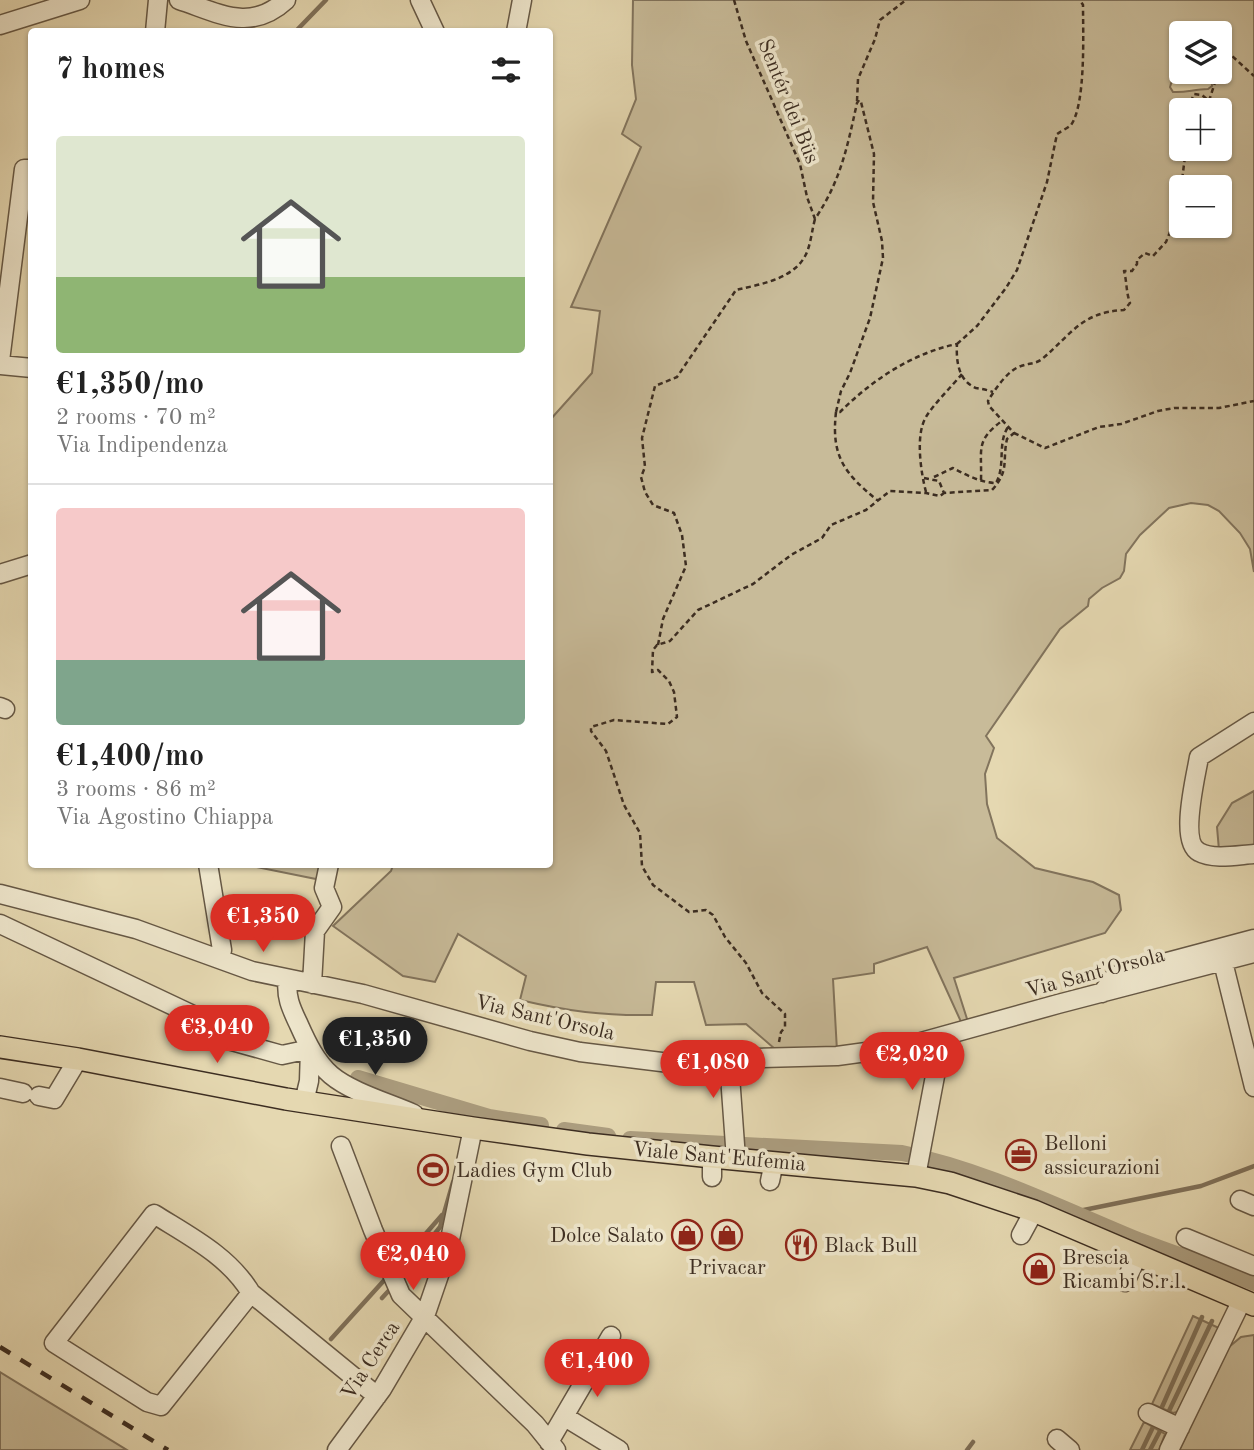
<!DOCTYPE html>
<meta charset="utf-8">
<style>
:root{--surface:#fff;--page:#f2f2f2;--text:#222;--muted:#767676;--line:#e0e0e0;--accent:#d93025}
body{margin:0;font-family:"Old Standard TT",serif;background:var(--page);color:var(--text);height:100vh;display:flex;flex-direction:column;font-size:26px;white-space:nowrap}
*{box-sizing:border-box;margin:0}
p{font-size:23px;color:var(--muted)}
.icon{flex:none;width:38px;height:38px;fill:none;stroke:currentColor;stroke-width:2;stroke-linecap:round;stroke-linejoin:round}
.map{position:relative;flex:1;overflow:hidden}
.panel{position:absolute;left:28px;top:28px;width:525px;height:840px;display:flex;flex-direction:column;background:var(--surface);border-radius:7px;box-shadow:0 2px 5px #0004}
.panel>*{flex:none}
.controls{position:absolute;left:1169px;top:21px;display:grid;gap:14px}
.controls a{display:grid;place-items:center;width:63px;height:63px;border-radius:7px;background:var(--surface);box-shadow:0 2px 5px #0004;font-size:35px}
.price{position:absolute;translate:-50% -60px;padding:0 16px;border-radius:24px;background:var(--accent);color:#fff;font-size:23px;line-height:46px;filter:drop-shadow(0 2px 4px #0008)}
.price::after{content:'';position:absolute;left:50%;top:42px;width:21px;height:16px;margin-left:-10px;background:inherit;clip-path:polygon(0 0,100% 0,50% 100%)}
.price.current{background:#222;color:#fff}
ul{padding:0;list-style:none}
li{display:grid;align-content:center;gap:14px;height:371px;padding:0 28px}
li+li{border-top:2px solid var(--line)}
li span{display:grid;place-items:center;height:217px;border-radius:7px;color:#555}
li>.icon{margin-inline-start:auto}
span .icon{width:126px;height:126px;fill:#fffc;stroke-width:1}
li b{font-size:30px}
h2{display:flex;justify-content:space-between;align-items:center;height:84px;padding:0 28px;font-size:30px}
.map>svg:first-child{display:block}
.green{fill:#c8bb99;stroke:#82745d;stroke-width:2;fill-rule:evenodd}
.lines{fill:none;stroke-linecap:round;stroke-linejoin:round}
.stream{stroke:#7f715a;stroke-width:4.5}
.canal{stroke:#ac9e80;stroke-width:16}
.minor-casing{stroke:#665845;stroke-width:21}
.major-casing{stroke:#3c2d21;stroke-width:24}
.path{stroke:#3c2d21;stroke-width:2.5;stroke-dasharray:5 3.5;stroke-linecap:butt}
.minor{stroke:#eee6cc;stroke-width:18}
.major{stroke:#e5d8b1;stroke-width:21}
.rail{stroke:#3c2d21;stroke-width:4.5;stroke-dasharray:12 12;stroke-linecap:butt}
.labels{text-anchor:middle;stroke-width:7;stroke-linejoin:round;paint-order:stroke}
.street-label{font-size:21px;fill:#3c2d21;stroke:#eee6cc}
.poi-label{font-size:21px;fill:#3c2d21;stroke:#eee6cc;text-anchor:start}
</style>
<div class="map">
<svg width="1254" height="1450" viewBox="0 0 1254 1450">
<rect width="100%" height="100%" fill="#e5d8b1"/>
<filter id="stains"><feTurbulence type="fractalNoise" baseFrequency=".00286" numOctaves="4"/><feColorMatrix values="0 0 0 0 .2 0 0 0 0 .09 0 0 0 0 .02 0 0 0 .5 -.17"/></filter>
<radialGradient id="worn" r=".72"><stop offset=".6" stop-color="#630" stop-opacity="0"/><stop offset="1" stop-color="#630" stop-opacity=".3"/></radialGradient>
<path class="green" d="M 633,0 L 1254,0 L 1254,572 L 1250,549 L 1240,533 L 1219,511 L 1208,505 L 1191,503 L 1169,508 L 1140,535 L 1126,554 L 1124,571 L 1120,578 L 1102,588 L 1089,599 L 1088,606 L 1060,629 L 986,736 L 994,748 L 985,774 L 987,804 L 997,838 L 1035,868 L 1093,882 L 1119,895 L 1121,910 L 1105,933 L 954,978 L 968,1022 L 962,1024 L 927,947 L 874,964 L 874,973 L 833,979 L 837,1051 L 775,1049 L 746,1024 L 706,1025 L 694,982 L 656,982 L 652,1015 C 603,1016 567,1011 520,1000 L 526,976 L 458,934 L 435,982 L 403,976 L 333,926 L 391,871 L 393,865 L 550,864 L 550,420 L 592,373 L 600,311 L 571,307 L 641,147 L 622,134 L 636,99 L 632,65 ZM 1181,33 L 1220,33 L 1220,72 L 1206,72 L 1211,75 L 1212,86 L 1208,89 C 1194,89 1186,93 1173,92 L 1170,87 L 1174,74 L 1181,69 ZM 1181,110 L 1220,110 L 1220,149 L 1181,149 ZM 1181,187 L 1220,187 L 1220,226 L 1181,226 Z
M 1254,791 L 1254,854 L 1219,850 L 1217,827 L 1232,803 Z
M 246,865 L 324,865 L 321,880 Z
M 1193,1316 L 1221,1329 L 1177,1412 L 1173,1413 L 1152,1404 Z
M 1254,1335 L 1254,1450 L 1179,1450 L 1229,1347 L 1241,1337 Z
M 0,1372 L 127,1450 L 0,1450 Z
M 1144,1422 L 1165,1434 L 1159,1450 L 1130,1450 Z"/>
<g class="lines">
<path class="stream" d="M 295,32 L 326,0
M 1074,1212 L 1201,1186 L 1254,1166
M 394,1270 L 442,1215
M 399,1280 L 440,1227 L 453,1182
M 382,1298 L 393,1286
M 331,1339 L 388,1276
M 1162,1407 L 1202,1317
M 1169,1411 L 1212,1321
M 967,1450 L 973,1442
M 1142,1450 L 1153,1427
M 1150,1450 L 1160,1431"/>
<path class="canal" d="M 358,1078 L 489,1117 L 541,1125
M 564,1130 L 608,1136
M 630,1139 L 902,1153 C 985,1170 1060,1208 1138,1240 C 1177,1255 1216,1267 1254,1283"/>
<g class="minor-casing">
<path id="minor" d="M 179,0 C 219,13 250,33 286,0
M 420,0 L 435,32
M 0,25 L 80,0
M 155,32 L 158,0
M 516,32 L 522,0
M 0,361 L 24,169 L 32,169
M 0,365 L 32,368
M 0,574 L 32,564
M 0,707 L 5,709
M 1254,722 L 1199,757 C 1196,776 1179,842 1199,852 C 1213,860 1238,855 1254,854
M 208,864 L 222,950 L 220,959
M 0,894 L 136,929 L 252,971 L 363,994 L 530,1041 L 580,1052 L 694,1066 L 757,1058 L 837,1056 L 903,1047 L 1058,1004 L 1254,953
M 0,924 L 197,1017
M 1223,962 L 1254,1087
M 288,979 C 285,997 292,1010 299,1025 C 307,1043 316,1062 331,1075 C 351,1092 389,1103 414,1114
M 312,984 L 315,931 L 332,907 L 324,888 L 329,864
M 1102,993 L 1115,976 L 1254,939
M 210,1035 L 282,1055 L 310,1049
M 729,1062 L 736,1159
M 0,1088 L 23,1093
M 39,1096 L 54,1099 L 78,1059
M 304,1102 L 309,1081 L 310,1049
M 341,1146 L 373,1230 L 401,1295 L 535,1424 L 556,1450
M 712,1157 L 712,1177
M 916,1176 L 939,1055 L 939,1039
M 770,1181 L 774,1162
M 1240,1200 L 1254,1206
M 1021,1235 L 1034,1211
M 1186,1238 L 1254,1266
M 1125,1282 L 1138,1255
M 251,1293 L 161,1406 L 147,1402 L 54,1343 L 154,1214 C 189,1236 229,1256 251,1293 L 377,1396
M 1148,1413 L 1180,1428
M 565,1417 L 619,1450
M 1057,1439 L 1070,1450
M 549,1442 L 611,1336
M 337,1450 L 382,1389 L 425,1316 L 448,1249 L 473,1128
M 1169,1450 L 1242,1300"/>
</g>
<g class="major-casing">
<path id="major" d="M 0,1047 L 78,1059 L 286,1099 L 473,1128 L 588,1144 L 712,1157 L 916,1176 L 950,1183 L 1034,1211 L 1254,1305"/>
</g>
<path class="path" d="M 734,0 L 746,41 L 800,164 L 807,197 L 815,219 C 841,180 847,148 857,103 L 859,100 L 861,102 L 874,154 L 873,202 L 882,241 L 883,258 L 870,318 L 850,373 L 841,391 L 836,412 L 840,412 C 871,381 912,353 957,344 C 956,360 958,381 976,388 C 982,389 988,390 993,392
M 857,101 L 858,79 L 875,39 L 880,20 L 906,0
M 1192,110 L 1191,101 L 1194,94 L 1202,95 L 1209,101 L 1217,76 L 1227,69 L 1226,55 L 1231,55 L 1254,76
M 1174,197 L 1181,203
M 1209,226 L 1230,236
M 957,344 L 977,326 L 1006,288 L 1017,270 L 1047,182 L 1057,134 C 1061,131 1068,128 1071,125 C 1086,104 1083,32 1083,5 L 1080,0
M 836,412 C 831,456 844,473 877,500
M 1014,433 L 1045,448 L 1099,427 L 1121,424 L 1158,411 L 1174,408 L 1219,408 L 1254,401
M 934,477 L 953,468 C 966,475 982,483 996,483 C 1006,465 997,444 1008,427
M 924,478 L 939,481 L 944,493 L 992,490 C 1010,470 1002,461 1007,439 L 1014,433 L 989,406 L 988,401 C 995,389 1008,370 1021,366 C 1029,363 1036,364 1042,359 C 1071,335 1081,312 1124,310 L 1130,303 C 1126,292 1127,282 1124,271 L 1132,271 L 1137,264 L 1137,260 L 1145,253 L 1153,256 L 1166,242 L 1170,232 L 1174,215 L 1174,197 L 1182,180 L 1186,149
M 981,480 C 982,448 975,441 1003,420
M 926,492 C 921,473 915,435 926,417 C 933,405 952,386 962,374
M 658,645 L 663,619 L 686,566 L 682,535 L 674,513 L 653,505 L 645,492 L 641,477 L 645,467 L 642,438 L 655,386 L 677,377 L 736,290 C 761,284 796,279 807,252 C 811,242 812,230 815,219
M 779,1042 L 781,1032 L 785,1027 L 785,1014 L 762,993 L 746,963 L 725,937 L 713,915 L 706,910 L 689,912 L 653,885 L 642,866 L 640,833 L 624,805 L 606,751 L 591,731 L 591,727 L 614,720 L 668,724 L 677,717 L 674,692 L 669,681 L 658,670 L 652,672 L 653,650 L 657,645 L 670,641 L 698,610 L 753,584 L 791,555 L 822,538 L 831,525 L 866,510 L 890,491 L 926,493 L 940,496 L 944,493"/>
<use href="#minor" class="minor"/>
<use href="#major" class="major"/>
<path class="rail" d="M 0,1347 L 168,1450"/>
</g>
<defs>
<g id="office-ring" transform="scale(1.575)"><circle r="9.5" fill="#eee6cc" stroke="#8f2418" stroke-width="1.5"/><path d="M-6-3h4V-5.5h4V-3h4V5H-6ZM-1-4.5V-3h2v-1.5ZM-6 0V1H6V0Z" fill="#8f2418"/></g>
<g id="stadium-ring" transform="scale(1.575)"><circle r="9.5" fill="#eee6cc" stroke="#8f2418" stroke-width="1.5"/><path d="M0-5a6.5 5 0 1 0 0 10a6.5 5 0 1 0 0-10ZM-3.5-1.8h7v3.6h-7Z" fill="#8f2418"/></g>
<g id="shop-ring" transform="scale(1.575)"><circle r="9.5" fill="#eee6cc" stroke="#8f2418" stroke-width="1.5"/><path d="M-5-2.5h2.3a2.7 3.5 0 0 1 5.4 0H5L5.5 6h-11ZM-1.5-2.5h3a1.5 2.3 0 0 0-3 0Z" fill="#8f2418"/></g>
<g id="restaurant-ring" transform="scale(1.575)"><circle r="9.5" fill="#eee6cc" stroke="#8f2418" stroke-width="1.5"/><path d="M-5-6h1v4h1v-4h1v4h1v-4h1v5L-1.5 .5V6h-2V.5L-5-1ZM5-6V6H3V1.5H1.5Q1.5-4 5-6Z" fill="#8f2418"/></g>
</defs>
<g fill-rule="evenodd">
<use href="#office-ring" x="1021" y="1155"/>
<use href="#stadium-ring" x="433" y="1170"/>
<use href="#shop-ring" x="687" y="1235"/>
<use href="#shop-ring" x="727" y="1235"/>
<use href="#restaurant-ring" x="801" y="1245"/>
<use href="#shop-ring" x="1039" y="1269"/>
</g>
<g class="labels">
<g class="street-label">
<text transform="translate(789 101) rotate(68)" y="7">Sentér dei Büs</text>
<text transform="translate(1095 972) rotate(-15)" y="7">Via Sant'Orsola</text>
<text transform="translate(545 1017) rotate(13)" y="7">Via Sant'Orsola</text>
<text transform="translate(719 1156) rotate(5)" y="7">Viale Sant'Eufemia</text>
<text transform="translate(370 1360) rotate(-57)" y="7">Via Cerca</text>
</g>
<g class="poi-label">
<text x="1044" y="1150">Belloni<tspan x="1044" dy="24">assicurazioni</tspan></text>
<text x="456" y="1177">Ladies Gym Club</text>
<text x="664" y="1242" text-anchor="end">Dolce Salato</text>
<text x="824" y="1252">Black Bull</text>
<text x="1062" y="1264">Brescia<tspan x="1062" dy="24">Ricambi S.r.l.</tspan></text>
<text x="727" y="1274" text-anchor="middle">Privacar</text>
</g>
</g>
<rect width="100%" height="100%" filter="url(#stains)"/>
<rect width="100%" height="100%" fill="url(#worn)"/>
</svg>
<div class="controls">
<a><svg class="icon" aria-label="layers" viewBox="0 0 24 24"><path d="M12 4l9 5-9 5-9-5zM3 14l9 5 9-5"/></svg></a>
<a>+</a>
<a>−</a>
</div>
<b class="price" style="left:263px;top:954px">€1,350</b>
<b class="price" style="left:217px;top:1065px">€3,040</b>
<b class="price current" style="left:375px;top:1077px">€1,350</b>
<b class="price" style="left:912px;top:1092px">€2,020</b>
<b class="price" style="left:713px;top:1100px">€1,080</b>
<b class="price" style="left:413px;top:1292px">€2,040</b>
<b class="price" style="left:597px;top:1399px">€1,400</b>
<section class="panel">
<h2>7 homes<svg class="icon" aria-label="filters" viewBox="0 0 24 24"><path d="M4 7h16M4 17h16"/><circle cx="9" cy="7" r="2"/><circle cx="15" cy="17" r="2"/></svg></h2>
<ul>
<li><span style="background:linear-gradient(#dfe7d0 65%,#8fb573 0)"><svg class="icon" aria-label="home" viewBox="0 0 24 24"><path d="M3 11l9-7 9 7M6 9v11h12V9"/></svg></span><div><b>€1,350/mo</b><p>2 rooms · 70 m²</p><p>Via Indipendenza</p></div></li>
<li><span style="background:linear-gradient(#f6c9c9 70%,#7fa58c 0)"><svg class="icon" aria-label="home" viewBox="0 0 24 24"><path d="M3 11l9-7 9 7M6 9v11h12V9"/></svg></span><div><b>€1,400/mo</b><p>3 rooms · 86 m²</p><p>Via Agostino Chiappa</p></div></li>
</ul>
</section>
</div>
